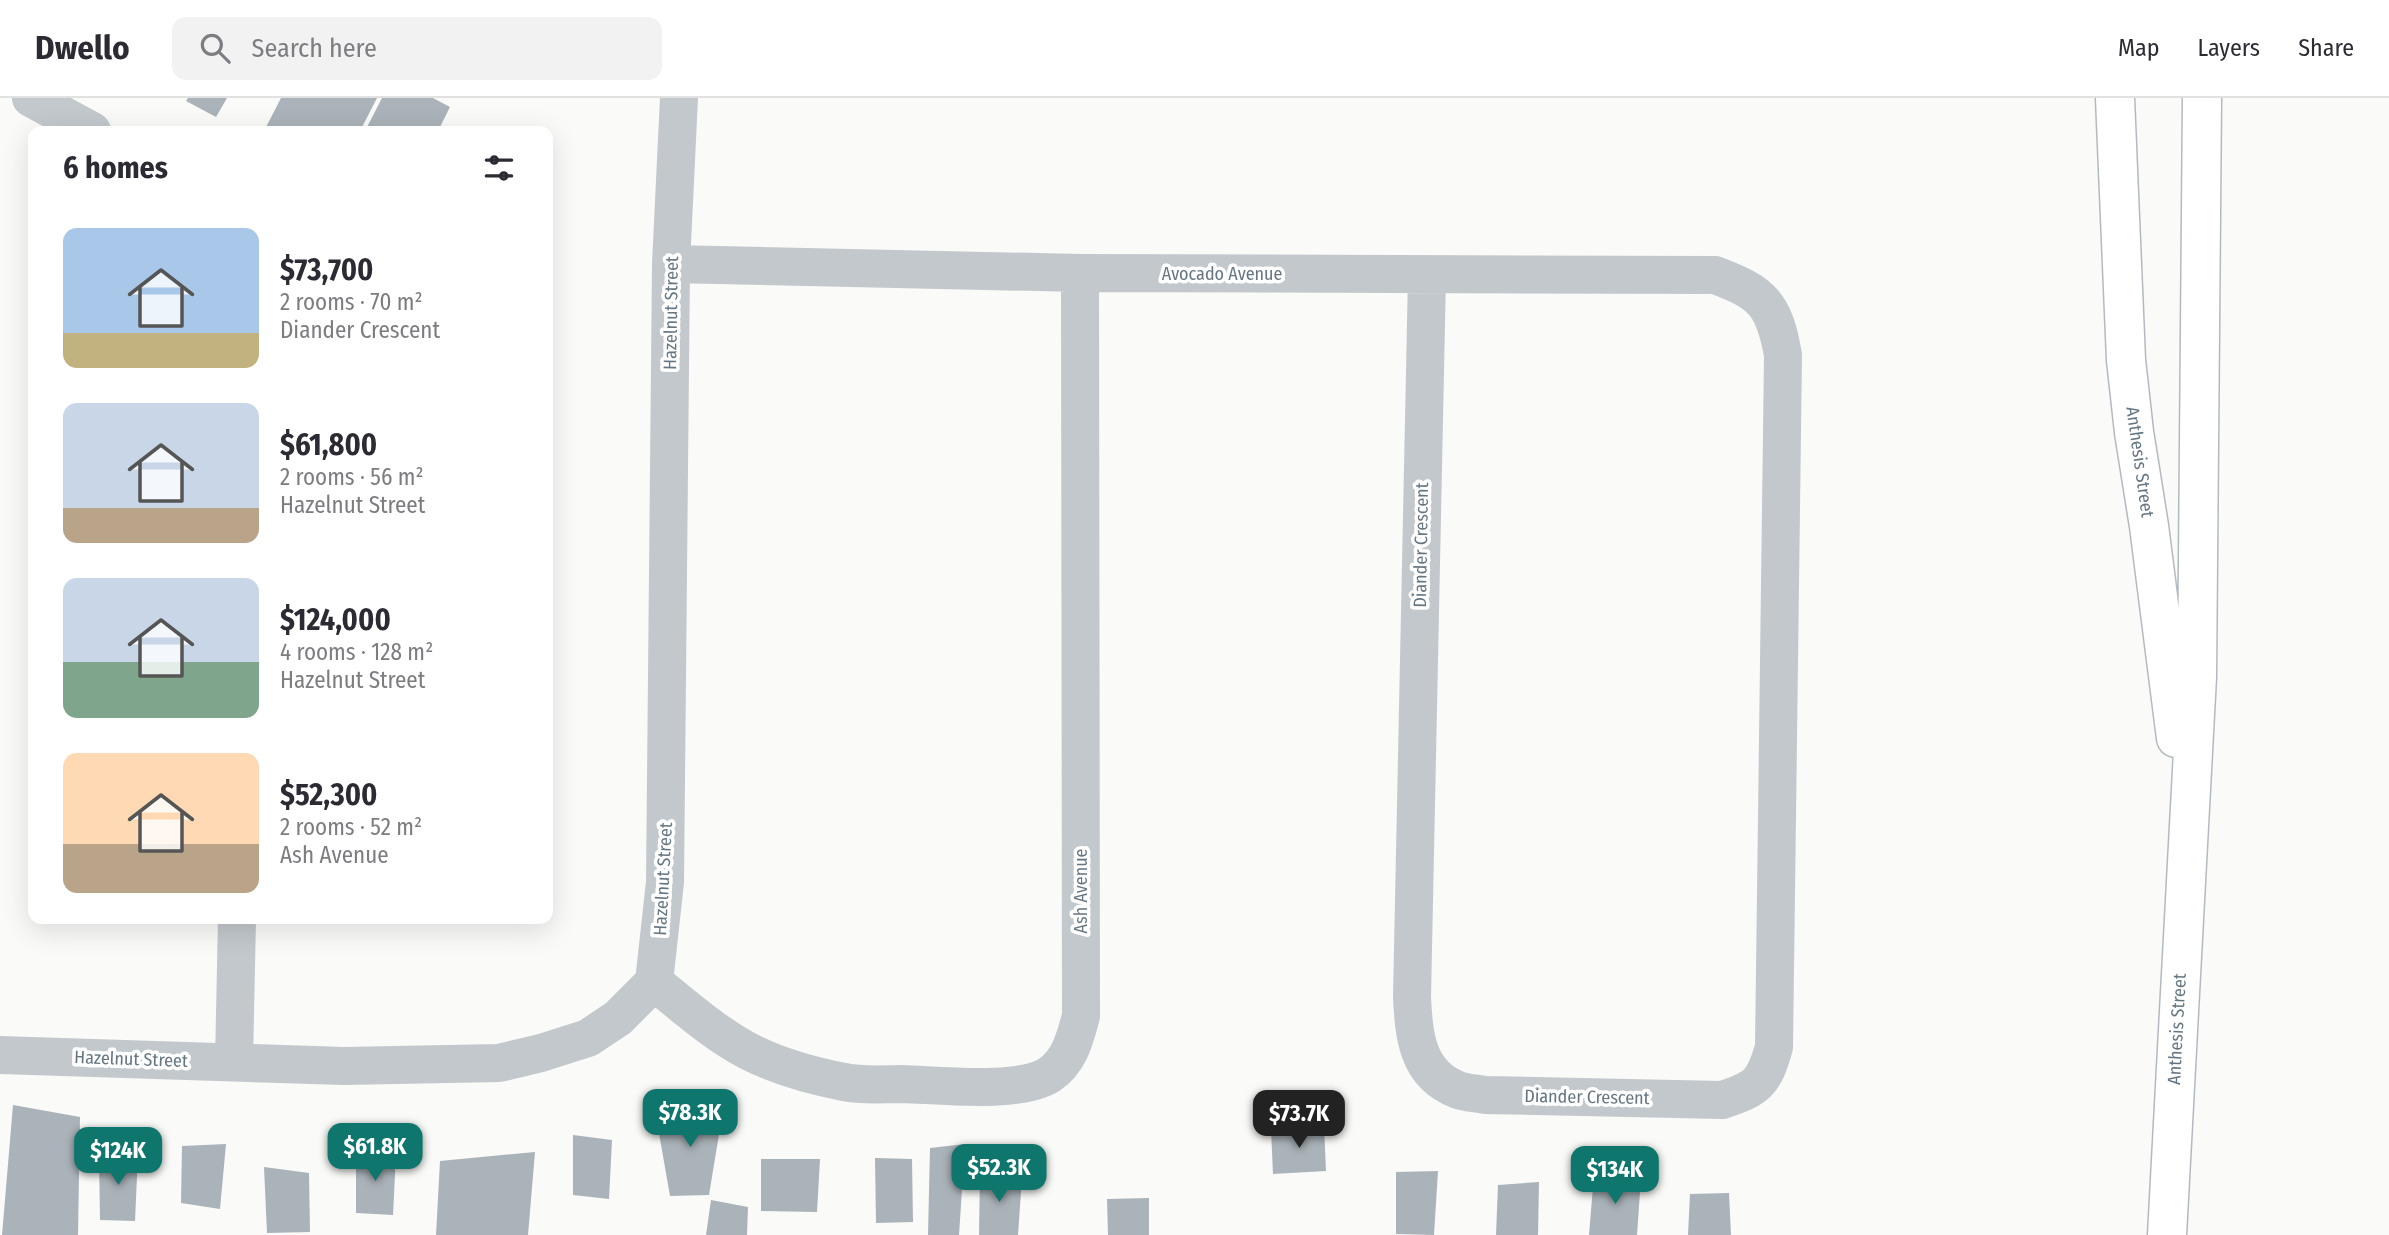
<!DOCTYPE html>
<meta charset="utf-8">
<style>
:root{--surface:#fff;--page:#f2f2f3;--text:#2b2b33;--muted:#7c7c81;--line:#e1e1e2;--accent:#0f766e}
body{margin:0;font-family:"Fira Sans Condensed",sans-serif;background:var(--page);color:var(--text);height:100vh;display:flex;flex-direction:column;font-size:26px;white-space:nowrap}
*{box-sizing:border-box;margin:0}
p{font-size:23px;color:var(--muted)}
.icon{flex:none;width:38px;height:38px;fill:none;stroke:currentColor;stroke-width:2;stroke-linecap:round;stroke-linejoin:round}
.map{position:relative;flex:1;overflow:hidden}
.details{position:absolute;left:28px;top:28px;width:525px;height:798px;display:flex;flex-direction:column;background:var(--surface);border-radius:14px;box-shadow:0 7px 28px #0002}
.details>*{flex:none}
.price{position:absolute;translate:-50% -60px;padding:0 16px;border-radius:14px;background:var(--accent);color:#fff;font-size:23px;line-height:46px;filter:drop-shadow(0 2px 4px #0008)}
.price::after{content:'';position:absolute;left:50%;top:42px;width:21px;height:16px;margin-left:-10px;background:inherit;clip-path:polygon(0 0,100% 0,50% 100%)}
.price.active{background:#222;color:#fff}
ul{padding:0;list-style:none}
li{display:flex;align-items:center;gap:21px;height:175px;padding:0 35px}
li span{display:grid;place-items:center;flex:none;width:196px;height:140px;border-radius:14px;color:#555}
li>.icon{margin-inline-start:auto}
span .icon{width:84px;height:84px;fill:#fffc;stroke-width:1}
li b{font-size:30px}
h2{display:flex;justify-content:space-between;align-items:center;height:84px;padding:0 35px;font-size:30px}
header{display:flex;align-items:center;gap:42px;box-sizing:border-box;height:98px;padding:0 35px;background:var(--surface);border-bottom:2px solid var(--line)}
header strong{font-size:33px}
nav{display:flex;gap:38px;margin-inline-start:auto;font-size:24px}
.search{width:490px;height:63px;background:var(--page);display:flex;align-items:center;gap:18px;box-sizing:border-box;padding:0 24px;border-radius:14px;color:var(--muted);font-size:26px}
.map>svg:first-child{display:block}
.building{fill:#aab3b9}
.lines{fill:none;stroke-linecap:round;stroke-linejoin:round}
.secondary-casing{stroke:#b3babf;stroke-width:41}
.street{stroke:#c3c8cc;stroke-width:38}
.secondary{stroke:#fff;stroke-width:38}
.labels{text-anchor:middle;stroke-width:7;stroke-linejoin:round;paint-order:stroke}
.street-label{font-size:18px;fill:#657683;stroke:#fff}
</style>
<header>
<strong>Dwello</strong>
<div class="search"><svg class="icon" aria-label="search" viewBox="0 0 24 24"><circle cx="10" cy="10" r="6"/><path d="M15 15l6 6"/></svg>Search here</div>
<nav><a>Map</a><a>Layers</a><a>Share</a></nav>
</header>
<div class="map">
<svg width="2389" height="1137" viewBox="0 0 2389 1137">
<rect width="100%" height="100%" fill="#fafaf8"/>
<path class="building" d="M 188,0 L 227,0 L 216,19 L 186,3 Z
M 281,0 L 377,0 L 360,33 L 264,33 Z
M 382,0 L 433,0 L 450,9 L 438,33 L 365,33 Z
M 724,1006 L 709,1097 L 670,1098 L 656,1018 Z
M 13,1007 L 80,1019 L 78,1137 L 2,1137 Z
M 1324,1027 L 1326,1073 L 1273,1076 L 1271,1031 Z
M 573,1037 L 612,1042 L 609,1101 L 573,1097 Z
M 226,1046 L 220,1111 L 181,1105 L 182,1048 Z
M 965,1046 L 959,1137 L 928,1137 L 930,1050 Z
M 356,1054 L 396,1056 L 393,1117 L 356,1115 Z
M 535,1054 L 528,1137 L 436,1137 L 440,1063 Z
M 138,1056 L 135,1123 L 100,1122 L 99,1057 Z
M 875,1060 L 912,1061 L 913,1124 L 876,1125 Z
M 761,1061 L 820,1061 L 817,1114 L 761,1113 Z
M 264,1069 L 309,1075 L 310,1134 L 267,1135 Z
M 1438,1073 L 1434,1137 L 1396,1136 L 1396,1074 Z
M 980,1074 L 1022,1079 L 1018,1137 L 979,1137 Z
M 1594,1076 L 1641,1080 L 1637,1137 L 1589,1137 Z
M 1539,1084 L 1538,1137 L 1496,1137 L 1498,1087 Z
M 1729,1095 L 1731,1137 L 1688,1137 L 1690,1096 Z
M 1149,1100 L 1149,1137 L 1108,1137 L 1107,1101 Z
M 711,1102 L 748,1109 L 747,1137 L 706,1137 Z"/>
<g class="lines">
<g class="secondary-casing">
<path id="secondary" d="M 2115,0 L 2126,262 L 2134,334 L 2149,428 L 2176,640
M 2167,1137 L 2197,579 L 2202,0"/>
</g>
<path class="street" d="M 31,0 L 92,33
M 671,166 L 1080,175 L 1715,177 C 1763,195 1774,206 1783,257 L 1774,949 C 1764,985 1757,991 1722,1002 L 1485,997 C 1476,995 1466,995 1458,992 C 1416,976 1414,936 1412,899 L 1427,177
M 654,884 C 684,908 714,935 748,953 C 777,968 813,978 844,984 C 863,988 884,986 902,986 C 939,987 1019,996 1049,977 C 1070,963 1075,940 1081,918 L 1080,175
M 0,957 L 344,968 L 499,965 L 541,955 L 588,940 L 618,920 L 654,884 L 665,784 L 671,166 L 679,0
M 234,964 L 237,821"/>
<use href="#secondary" class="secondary"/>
</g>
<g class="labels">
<g class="street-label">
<text x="1222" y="182">Avocado Avenue</text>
<text transform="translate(671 215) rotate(-89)" y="6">Hazelnut Street</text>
<text transform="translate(2140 364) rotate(82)" y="6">Anthesis Street</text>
<text transform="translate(1421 447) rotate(-89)" y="6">Diander Crescent</text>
<text transform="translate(663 781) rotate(-87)" y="6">Hazelnut Street</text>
<text transform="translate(1081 793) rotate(-90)" y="6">Ash Avenue</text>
<text transform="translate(2177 931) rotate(-87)" y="6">Anthesis Street</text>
<text transform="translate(131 961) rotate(2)" y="6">Hazelnut Street</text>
<text transform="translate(1587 999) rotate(1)" y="6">Diander Crescent</text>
</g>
</g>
</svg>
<b class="price" style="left:690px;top:1051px">$78.3K</b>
<b class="price active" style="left:1299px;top:1052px">$73.7K</b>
<b class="price" style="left:375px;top:1085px">$61.8K</b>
<b class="price" style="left:118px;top:1089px">$124K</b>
<b class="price" style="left:999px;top:1106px">$52.3K</b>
<b class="price" style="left:1615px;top:1108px">$134K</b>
<section class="details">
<h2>6 homes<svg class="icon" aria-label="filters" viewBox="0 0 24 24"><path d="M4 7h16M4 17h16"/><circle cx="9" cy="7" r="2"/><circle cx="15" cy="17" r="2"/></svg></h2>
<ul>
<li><span style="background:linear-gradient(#a9c7e8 75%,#c2b280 0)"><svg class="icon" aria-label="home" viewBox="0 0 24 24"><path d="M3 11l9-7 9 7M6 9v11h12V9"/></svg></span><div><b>$73,700</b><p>2 rooms · 70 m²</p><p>Diander Crescent</p></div></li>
<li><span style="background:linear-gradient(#c9d6e8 75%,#b9a48a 0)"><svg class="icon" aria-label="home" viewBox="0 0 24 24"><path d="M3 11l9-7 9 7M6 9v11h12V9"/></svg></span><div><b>$61,800</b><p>2 rooms · 56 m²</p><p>Hazelnut Street</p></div></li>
<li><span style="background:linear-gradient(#c9d6e8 60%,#7fa58c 0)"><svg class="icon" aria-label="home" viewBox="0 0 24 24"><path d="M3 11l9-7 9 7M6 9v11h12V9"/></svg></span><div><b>$124,000</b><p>4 rooms · 128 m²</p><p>Hazelnut Street</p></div></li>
<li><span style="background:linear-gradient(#ffd9b3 65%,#b9a48a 0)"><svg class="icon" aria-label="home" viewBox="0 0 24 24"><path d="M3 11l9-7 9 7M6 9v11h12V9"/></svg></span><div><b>$52,300</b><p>2 rooms · 52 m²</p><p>Ash Avenue</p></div></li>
</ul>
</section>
</div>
